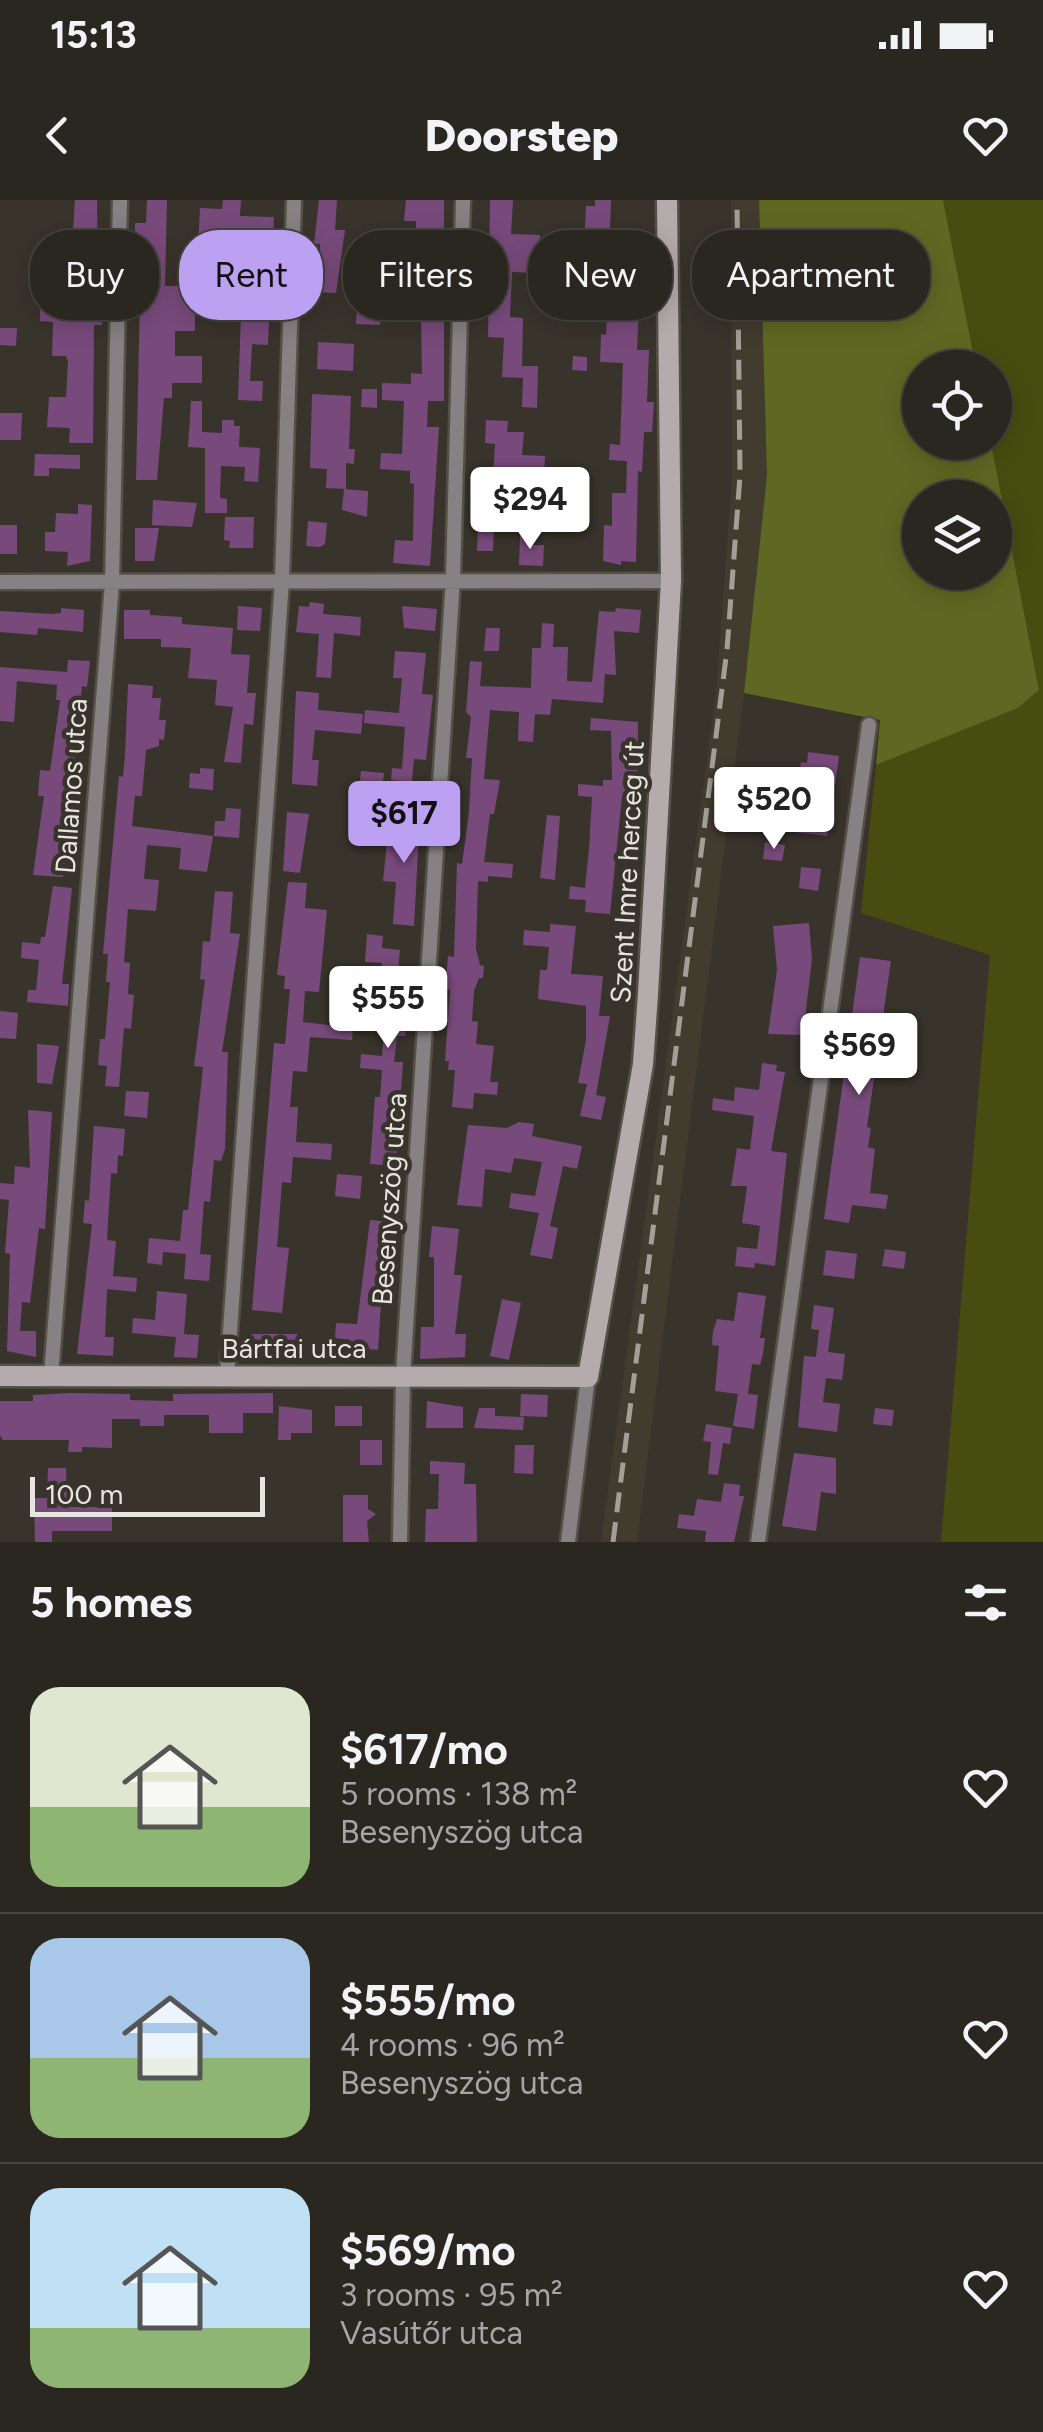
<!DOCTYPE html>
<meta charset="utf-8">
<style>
:root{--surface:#2a2721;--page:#322f2a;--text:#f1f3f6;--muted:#a5a5a5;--line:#46443f;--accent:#bca0f2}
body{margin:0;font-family:Figtree,sans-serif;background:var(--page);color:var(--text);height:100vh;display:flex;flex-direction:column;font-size:38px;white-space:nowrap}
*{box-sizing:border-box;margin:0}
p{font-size:32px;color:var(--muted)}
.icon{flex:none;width:55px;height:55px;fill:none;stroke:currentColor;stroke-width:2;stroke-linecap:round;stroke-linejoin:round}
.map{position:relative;height:1342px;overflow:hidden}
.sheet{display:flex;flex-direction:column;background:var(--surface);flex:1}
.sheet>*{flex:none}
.guide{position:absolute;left:30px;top:30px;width:985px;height:90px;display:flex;gap:20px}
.buttons{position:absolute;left:902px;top:150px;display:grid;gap:20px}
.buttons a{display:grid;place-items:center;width:110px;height:110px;border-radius:50%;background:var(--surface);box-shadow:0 5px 25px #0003,0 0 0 2px var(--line);font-size:50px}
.scale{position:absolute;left:30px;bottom:25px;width:235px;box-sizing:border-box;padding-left:10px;border:5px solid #e7e5e0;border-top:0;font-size:28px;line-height:35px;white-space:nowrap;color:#e7e5e0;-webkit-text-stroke:8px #38342c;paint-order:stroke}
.price{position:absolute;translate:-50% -85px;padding:0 22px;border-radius:10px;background:#fff;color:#222;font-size:32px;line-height:65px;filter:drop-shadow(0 2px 5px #0008)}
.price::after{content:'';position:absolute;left:50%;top:60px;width:30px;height:22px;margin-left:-15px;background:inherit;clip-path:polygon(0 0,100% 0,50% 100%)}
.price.current{background:var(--accent);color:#111}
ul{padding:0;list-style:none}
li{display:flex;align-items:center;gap:30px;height:250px;padding:0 30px}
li+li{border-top:2px solid var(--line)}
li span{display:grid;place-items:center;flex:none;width:280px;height:200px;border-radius:30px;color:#555}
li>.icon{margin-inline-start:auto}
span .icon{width:120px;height:120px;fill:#fffc;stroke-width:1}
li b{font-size:42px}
h2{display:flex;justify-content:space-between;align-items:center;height:120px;padding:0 30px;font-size:42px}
.pill{padding:0 35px;border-radius:40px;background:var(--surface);box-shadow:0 5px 25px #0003,0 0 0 2px var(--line);font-size:35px;line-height:90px}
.pill.current{background:var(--accent);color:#111}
.status{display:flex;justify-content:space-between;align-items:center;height:70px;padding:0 50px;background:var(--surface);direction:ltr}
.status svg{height:28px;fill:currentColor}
header{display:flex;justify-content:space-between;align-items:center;height:130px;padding:0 30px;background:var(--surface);font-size:45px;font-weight:800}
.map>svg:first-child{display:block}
.built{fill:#423c2e}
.green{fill:#474d10}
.forest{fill:#5f6822;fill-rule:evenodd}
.building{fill:#784a7b}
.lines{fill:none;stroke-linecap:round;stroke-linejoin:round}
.street-casing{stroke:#545049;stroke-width:19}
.secondary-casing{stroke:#545049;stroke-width:25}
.street{stroke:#868182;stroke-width:14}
.secondary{stroke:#b4abad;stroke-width:20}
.rail{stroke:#a29f99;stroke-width:5;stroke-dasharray:20 10;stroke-linecap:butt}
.labels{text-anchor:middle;stroke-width:9;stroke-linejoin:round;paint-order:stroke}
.street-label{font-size:28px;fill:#e7e5e0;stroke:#38342c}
</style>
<div class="status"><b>15:13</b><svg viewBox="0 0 49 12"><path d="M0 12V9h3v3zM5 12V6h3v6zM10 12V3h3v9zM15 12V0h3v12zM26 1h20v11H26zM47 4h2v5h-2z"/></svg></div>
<header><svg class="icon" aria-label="back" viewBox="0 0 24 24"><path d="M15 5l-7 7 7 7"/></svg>Doorstep<svg class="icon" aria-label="heart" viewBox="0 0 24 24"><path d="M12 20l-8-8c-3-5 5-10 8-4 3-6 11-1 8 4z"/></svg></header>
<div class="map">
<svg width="1043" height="1342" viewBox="0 0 1043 1342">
<rect width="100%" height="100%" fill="#38342c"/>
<path class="built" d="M 731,0 L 759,0 L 767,275 L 744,493 L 637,1342 L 601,1342 L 716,493 L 732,278 Z"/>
<path class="green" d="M 943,0 L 1043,0 L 1043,1342 L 941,1342 L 990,755 L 861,713 L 876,565 L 1018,508 L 1039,490 L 991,243 L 995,242 L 995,168 L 976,167 Z"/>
<path class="forest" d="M 759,0 L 943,0 L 976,167 L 920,168 L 920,242 L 991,243 L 1039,490 L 1018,508 L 876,565 L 880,520 L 744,493 L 767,275 ZM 920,298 L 995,298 L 995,372 L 920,372 Z"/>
<path class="building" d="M 75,0 L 97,0 L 98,86 L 103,86 L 102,125 L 94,125 L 93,243 L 69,243 L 70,228 L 47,227 L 49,197 L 66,197 L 68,161 L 66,156 L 52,156 L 53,122 L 40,121 L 40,105 L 68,106 Z
M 147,0 L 167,0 L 165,86 L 195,86 L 195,131 L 175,131 L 175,156 L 202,156 L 202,183 L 172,183 L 172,198 L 164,198 L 157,280 L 136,280 L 141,49 L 135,48 L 135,23 L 146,23 Z
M 223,0 L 241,0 L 240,16 L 274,17 L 273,40 L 238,38 L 232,85 L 212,84 L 214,47 L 198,46 L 200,8 L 222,9 Z
M 319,0 L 337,0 L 335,30 L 345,30 L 336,93 L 314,92 L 315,70 L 320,70 L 320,44 L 314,44 Z
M 406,0 L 444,0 L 444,201 L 428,201 L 427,227 L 439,227 L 430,366 L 393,363 L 395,340 L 413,341 L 414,284 L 410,283 L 410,271 L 380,269 L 381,253 L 402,254 L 404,201 L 382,200 L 382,183 L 411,184 L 411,173 L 422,174 L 421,120 L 428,42 L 416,41 L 416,21 L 404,21 Z
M 490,0 L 513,0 L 511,34 L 540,35 L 538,73 L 512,72 L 510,117 L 523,118 L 522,166 L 538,166 L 537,208 L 522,207 L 523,178 L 502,177 L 504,138 L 488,137 Z
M 595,0 L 611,0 L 610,30 L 623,31 L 621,60 L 654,61 L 654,87 L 640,86 L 637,150 L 649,150 L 647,202 L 654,202 L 652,232 L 644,232 L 642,272 L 638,271 L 636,362 L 621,361 L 621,365 L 603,361 L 604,325 L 612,326 L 612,293 L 626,293 L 627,261 L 609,260 L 610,244 L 620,245 L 623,163 L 600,162 L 601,134 L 606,135 L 610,52 L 584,45 L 586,6 L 595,6 Z
M 357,106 L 381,107 L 380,125 L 356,124 Z
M 241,114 L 269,119 L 268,145 L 252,144 L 250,181 L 263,181 L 262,201 L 238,200 Z
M 0,128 L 17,128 L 16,146 L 0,145 Z
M 318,142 L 354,144 L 353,171 L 317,169 Z
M 573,156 L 587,157 L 587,171 L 572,170 Z
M 362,189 L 377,189 L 377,208 L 361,207 Z
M 312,194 L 351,196 L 349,249 L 355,249 L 354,264 L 346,263 L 346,289 L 326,288 L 327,269 L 310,268 Z
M 191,201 L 202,201 L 202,232 L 222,233 L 222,220 L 234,220 L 234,226 L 240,226 L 239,247 L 260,248 L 258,282 L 244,281 L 245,267 L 221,266 L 220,298 L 227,299 L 227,313 L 205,313 L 205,248 L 188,247 Z
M 0,213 L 22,213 L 21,240 L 0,240 Z
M 486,220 L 508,221 L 507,232 L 524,232 L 522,255 L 545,256 L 544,279 L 517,278 L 516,304 L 501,303 L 502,277 L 493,277 L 495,244 L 485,243 Z
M 35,254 L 80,255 L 80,269 L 49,268 L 49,276 L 34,276 Z
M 344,289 L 368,291 L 367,317 L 342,310 Z
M 153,300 L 197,303 L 192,327 L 152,325 Z
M 78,304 L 92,305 L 90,361 L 67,366 L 68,352 L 45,351 L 45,332 L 55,332 L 56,313 L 78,314 Z
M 225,317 L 254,317 L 253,348 L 229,348 L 230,341 L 224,340 Z
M 308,321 L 327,323 L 325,344 L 320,347 L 306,346 Z
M 0,325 L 17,325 L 17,354 L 0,354 Z
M 135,328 L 159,328 L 154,361 L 135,361 Z
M 478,328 L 494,329 L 493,351 L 477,351 Z
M 520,335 L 534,335 L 533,345 L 544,345 L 543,366 L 519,365 Z
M 310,402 L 324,404 L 323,414 L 361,417 L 360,436 L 334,433 L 331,478 L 316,477 L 319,434 L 296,432 L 299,406 L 309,407 Z
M 238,406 L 262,408 L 260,431 L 237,430 Z
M 402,406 L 437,409 L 435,431 L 404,428 Z
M 61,408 L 84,410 L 83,432 L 38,428 L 37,435 L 0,432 L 0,411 L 51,414 L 61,413 Z
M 616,408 L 641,410 L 639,433 L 614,431 L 616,475 L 605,474 L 603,503 L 552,499 L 550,515 L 535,514 L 533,542 L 518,541 L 519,512 L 490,510 L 484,579 L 500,580 L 494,614 L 490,614 L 484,662 L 513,664 L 512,678 L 488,676 L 488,682 L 478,681 L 476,749 L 480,765 L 484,766 L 483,778 L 479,778 L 474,791 L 472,821 L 478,822 L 476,844 L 494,846 L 490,882 L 498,882 L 497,895 L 474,893 L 473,909 L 452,907 L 455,870 L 448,870 L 449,861 L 445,861 L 450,790 L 445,789 L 448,756 L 454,757 L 457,663 L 462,664 L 469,612 L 472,558 L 466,558 L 471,517 L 466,512 L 470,461 L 482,462 L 480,486 L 531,488 L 532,448 L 541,448 L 542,423 L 554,424 L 553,447 L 568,447 L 567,481 L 592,482 L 599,411 L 615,412 Z
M 124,410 L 150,410 L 150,415 L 182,417 L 182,424 L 233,428 L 231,454 L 250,455 L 247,493 L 256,493 L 253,525 L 244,524 L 241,563 L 224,562 L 233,507 L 215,505 L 217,480 L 188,478 L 191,448 L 161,447 L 161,439 L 124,439 Z
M 486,428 L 500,428 L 499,451 L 484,451 Z
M 395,451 L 426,453 L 422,494 L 433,495 L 426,560 L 414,559 L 410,601 L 399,600 L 400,581 L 391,580 L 392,568 L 402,569 L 405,527 L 364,523 L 365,510 L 399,513 L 402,478 L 393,478 Z
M 68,460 L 90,461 L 87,487 L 82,486 L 63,677 L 33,675 L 44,596 L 38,596 L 40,570 L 50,571 L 60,500 L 56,500 L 57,485 L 17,481 L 14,522 L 0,521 L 0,467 L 67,472 Z
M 128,484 L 153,486 L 152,498 L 161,498 L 159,520 L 166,520 L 164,540 L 159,539 L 159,546 L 146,550 L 142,596 L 135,596 L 132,626 L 213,636 L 207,672 L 179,669 L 181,648 L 147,645 L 144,679 L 159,680 L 156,711 L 128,709 L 124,762 L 130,763 L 128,794 L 134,795 L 131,829 L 124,828 L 119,887 L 105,886 L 107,866 L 98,865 L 100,839 L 105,839 L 110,782 L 106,782 L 108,754 L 103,754 L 119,576 L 123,577 L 125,555 Z
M 296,491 L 319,493 L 318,510 L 363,514 L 361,534 L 315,530 L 312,560 L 319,560 L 317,586 L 292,584 Z
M 591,518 L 638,522 L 637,598 L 622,597 L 610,714 L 585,712 L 586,700 L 569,699 L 570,686 L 585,688 L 589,649 L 592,597 L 578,596 L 578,584 L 603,586 L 603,580 L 612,580 L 611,531 L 590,530 Z
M 808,552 L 839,556 L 835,585 L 810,581 L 807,601 L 787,599 L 788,586 L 797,587 L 801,562 L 807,563 Z
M 200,568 L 214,569 L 213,590 L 189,588 L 190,573 L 200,574 Z
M 361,571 L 384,573 L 381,600 L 358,598 Z
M 226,608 L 241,609 L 239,638 L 214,636 L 215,621 L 225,621 Z
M 797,608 L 830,613 L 827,636 L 794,632 Z
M 287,612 L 309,614 L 300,673 L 283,671 Z
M 398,612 L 420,614 L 414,726 L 393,724 L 396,682 L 383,681 L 388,633 L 396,634 Z
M 547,615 L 560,616 L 555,680 L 540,678 Z
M 765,642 L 785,645 L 782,661 L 763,659 Z
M 801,667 L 821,669 L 818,691 L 799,688 Z
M 288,682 L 307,683 L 305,708 L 327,710 L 319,792 L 305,791 L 303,822 L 353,828 L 352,840 L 310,837 L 307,872 L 293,871 L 290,907 L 298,907 L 296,942 L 332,944 L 331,960 L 293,957 L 291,983 L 282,982 L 277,1047 L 289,1048 L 282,1113 L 252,1110 L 274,843 L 285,844 L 290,789 L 284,789 L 285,776 L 277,775 Z
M 53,686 L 72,688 L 62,784 L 69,784 L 68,806 L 27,802 L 28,790 L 36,790 L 39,760 L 21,758 L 22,742 L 40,744 L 41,737 L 45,737 Z
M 215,691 L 233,692 L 230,733 L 240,734 L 222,852 L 228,852 L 225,949 L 221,961 L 214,960 L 210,1002 L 204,1001 L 200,1054 L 211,1055 L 209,1081 L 184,1079 L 186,1054 L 163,1052 L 162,1065 L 147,1063 L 149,1038 L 180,1041 L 183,1010 L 188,1010 L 203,867 L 194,866 L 205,780 L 200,779 L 203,741 L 210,742 Z
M 809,723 L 812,759 L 803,835 L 768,834 L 777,770 L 773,726 Z
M 550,724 L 576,726 L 571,774 L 603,776 L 599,816 L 610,816 L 596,895 L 606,897 L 601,920 L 580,916 L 587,884 L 578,883 L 586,840 L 586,806 L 538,799 L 540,770 L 547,770 L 549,747 L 523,745 L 524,730 L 550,732 Z
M 367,734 L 383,736 L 382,748 L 400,750 L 398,771 L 409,772 L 405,836 L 397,836 L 394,862 L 403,862 L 396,966 L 370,964 L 375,897 L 380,897 L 382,870 L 360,868 L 361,854 L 382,856 L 384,827 L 378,827 L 382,763 L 365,762 Z
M 860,757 L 891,761 L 867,927 L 871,928 L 868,947 L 875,949 L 870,993 L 888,995 L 886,1009 L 852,1005 L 849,1023 L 824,1019 Z
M 0,811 L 18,813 L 16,839 L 0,838 Z
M 37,844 L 59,846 L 52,884 L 37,883 Z
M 762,863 L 777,865 L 776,871 L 785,872 L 771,951 L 787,953 L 775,1066 L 755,1063 L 754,1068 L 735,1066 L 737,1047 L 757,1049 L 760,1026 L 742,1023 L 747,986 L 731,986 L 737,948 L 750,950 L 754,916 L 712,910 L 713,898 L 734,901 L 735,887 L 759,890 Z
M 126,891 L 149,892 L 147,918 L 124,916 Z
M 28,910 L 52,912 L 45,1029 L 39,1028 L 30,1103 L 22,1102 L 20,1131 L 36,1131 L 36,1157 L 7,1151 L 10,1054 L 5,1053 L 9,1000 L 0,999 L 0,983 L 14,984 L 15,966 L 30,968 Z
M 519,922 L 534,924 L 532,936 L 582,946 L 577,969 L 563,966 L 550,1026 L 558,1028 L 552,1059 L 530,1055 L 539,1013 L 509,1008 L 511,993 L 535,996 L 542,962 L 514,958 L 511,973 L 485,969 L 482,1007 L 457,1005 L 468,925 L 507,928 Z
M 94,926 L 125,929 L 123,956 L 118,955 L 117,974 L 111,973 L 107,1040 L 116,1041 L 113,1076 L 137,1078 L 136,1092 L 107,1089 L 105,1137 L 114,1137 L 113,1156 L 77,1154 L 92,1024 L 83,1023 L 85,1000 L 89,1001 Z
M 337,974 L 362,976 L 360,999 L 335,996 Z
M 370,1020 L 391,1022 L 390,1029 L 396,1029 L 383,1074 L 378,1150 L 350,1147 L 351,1140 L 335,1138 L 336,1123 L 357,1124 Z
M 432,1026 L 459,1029 L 454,1075 L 462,1075 L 455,1134 L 466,1134 L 465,1157 L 420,1159 L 421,1127 L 434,1127 L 434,1057 L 429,1057 Z
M 885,1049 L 906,1052 L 904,1069 L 882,1066 Z
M 826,1050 L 857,1054 L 854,1079 L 823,1075 Z
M 157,1091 L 187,1094 L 184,1134 L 199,1135 L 197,1158 L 174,1157 L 176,1137 L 132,1133 L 133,1118 L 155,1120 Z
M 738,1092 L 766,1096 L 760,1138 L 765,1138 L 763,1154 L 760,1165 L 752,1164 L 748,1194 L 758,1195 L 754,1229 L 733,1226 L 738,1194 L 715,1191 L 719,1146 L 712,1145 L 713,1131 L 717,1119 L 734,1121 Z
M 502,1099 L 521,1103 L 509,1160 L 490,1156 Z
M 814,1105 L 834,1108 L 828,1152 L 845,1154 L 842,1180 L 826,1178 L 823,1202 L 840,1204 L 837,1232 L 798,1227 L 804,1156 L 816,1157 L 819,1130 L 811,1129 Z
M 251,1134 L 297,1134 L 297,1147 L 277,1147 L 277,1158 L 251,1158 Z
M 69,1193 L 130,1194 L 130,1200 L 173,1201 L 173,1194 L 273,1193 L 273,1213 L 243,1213 L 243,1233 L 209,1233 L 209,1215 L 164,1215 L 164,1226 L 140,1226 L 140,1219 L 112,1219 L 112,1248 L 82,1247 L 82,1252 L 68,1252 L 69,1240 L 3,1240 L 0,1235 L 0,1201 L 33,1201 L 33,1195 Z
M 521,1194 L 548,1195 L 547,1217 L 520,1216 Z
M 427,1201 L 463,1207 L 463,1228 L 426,1228 Z
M 279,1206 L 312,1210 L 312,1233 L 291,1233 L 291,1240 L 278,1240 Z
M 335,1206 L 362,1206 L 362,1226 L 335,1226 Z
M 479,1208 L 495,1208 L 495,1216 L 524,1217 L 523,1230 L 474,1228 Z
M 875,1208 L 894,1210 L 892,1226 L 873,1224 Z
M 706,1224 L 732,1228 L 730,1244 L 723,1243 L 718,1275 L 708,1274 L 711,1242 L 703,1241 Z
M 360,1240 L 382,1240 L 382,1265 L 360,1265 Z
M 515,1245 L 534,1245 L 533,1274 L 514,1273 Z
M 794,1253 L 836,1258 L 836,1294 L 821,1292 L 816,1331 L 782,1326 Z
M 430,1261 L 465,1263 L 464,1284 L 476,1284 L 477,1342 L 425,1342 L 426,1309 L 438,1309 L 439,1274 L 430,1274 Z
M 48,1268 L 66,1268 L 67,1307 L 112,1307 L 112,1331 L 52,1331 L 52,1342 L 35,1342 L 34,1298 L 47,1298 Z
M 724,1283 L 740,1285 L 739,1296 L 744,1296 L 734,1342 L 705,1342 L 706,1331 L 677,1328 L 679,1314 L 694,1316 L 697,1299 L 721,1302 Z
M 343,1295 L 368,1295 L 368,1309 L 376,1314 L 367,1321 L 369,1342 L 343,1342 Z"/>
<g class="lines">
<g class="street-casing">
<path id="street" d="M 0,382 L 671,381
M 227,1175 L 282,380 L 294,0
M 51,1176 L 112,383 L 120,0
M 400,1342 L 403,1176 L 453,378 L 463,0
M 568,1342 L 588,1177
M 758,1342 L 869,525"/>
</g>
<g class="secondary-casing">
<path id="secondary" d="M 0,1176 L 588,1177 L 643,864 L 648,794 L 671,381 L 667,0"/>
</g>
<use href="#street" class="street"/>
<use href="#secondary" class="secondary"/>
<path class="rail" d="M 613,1342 L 727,450 L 740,276 L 737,0"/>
</g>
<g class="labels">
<g class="street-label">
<text transform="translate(71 586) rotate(-86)" y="10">Dallamos utca</text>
<text transform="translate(627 672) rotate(-87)" y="10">Szent Imre herceg út</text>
<text transform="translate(389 999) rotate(-86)" y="10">Besenyszög utca</text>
<text x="294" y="1158">Bártfai utca</text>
</g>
</g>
</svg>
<div class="buttons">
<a><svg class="icon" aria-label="locate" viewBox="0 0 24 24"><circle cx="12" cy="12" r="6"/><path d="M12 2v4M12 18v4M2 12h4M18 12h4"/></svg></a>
<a><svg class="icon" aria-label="layers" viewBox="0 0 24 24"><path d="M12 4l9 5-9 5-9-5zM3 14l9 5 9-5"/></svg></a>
</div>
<div class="scale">100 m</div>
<b class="price" style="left:530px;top:352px">$294</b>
<b class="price" style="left:774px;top:652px">$520</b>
<b class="price current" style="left:404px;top:666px">$617</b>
<b class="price" style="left:388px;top:851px">$555</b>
<b class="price" style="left:859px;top:898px">$569</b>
<div class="guide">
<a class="pill">Buy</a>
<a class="pill current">Rent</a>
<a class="pill">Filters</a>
<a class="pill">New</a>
<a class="pill">Apartment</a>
</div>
</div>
<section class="sheet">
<h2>5 homes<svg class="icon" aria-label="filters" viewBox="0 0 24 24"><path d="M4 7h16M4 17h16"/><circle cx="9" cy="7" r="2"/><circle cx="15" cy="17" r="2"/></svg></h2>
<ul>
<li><span style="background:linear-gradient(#dfe7d0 60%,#8fb573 0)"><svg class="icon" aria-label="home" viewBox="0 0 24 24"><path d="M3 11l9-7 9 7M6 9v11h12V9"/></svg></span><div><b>$617/mo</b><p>5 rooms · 138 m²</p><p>Besenyszög utca</p></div><svg class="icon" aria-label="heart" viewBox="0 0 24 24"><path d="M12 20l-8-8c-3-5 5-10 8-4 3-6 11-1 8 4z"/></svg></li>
<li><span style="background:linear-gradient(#a9c7e8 60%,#8fb573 0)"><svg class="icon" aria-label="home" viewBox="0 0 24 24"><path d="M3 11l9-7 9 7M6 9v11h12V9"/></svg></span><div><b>$555/mo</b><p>4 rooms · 96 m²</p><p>Besenyszög utca</p></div><svg class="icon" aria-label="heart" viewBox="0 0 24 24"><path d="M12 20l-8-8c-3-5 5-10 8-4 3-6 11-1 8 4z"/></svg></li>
<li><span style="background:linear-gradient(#bfe0f5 70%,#8fb573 0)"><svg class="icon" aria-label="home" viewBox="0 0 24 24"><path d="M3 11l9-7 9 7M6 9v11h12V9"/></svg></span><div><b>$569/mo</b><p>3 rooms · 95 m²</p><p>Vasútőr utca</p></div><svg class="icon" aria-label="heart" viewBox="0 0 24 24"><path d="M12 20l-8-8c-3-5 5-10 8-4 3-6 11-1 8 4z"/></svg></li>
</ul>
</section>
